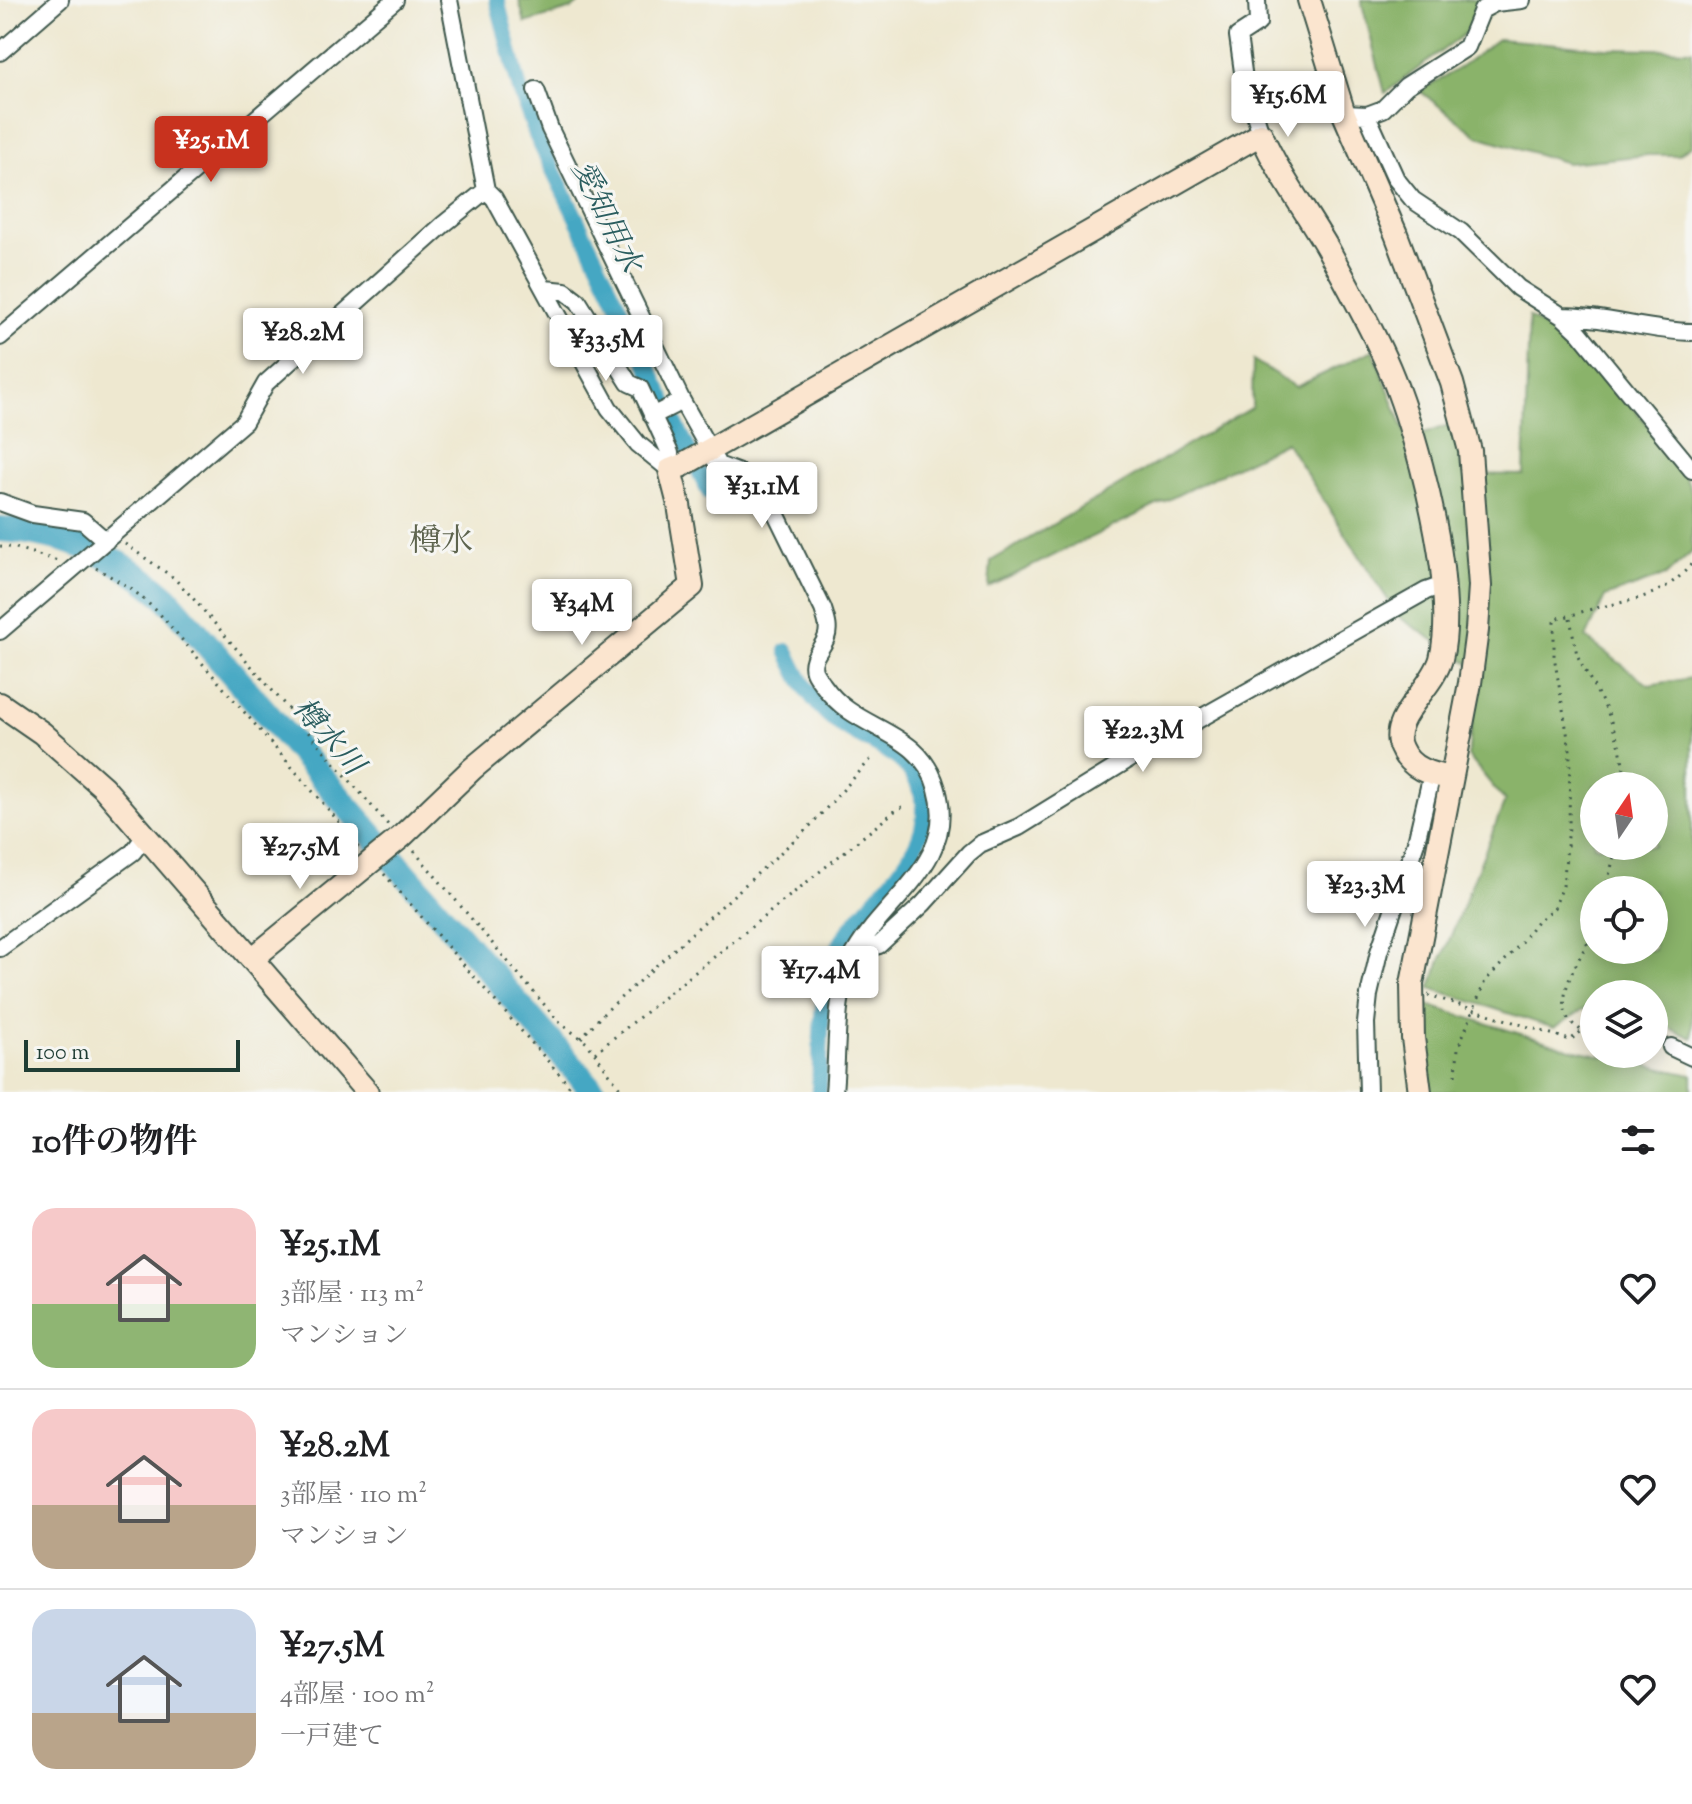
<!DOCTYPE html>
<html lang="ja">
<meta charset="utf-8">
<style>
:root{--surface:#fff;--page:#f6f6f6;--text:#202124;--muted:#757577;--line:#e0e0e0;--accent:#c8321e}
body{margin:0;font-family:"Sorts Mill Goudy","Noto Serif JP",serif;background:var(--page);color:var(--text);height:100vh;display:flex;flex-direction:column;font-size:30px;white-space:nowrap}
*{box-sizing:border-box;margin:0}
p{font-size:26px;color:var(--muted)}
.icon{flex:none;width:44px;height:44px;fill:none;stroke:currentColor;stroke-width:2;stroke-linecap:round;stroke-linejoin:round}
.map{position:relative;height:1092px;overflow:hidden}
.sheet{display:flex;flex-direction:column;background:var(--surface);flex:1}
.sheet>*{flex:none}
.needle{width:52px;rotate:13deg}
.tools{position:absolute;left:1580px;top:772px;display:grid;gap:16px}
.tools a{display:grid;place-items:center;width:88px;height:88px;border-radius:50%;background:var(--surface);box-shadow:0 4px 20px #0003;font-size:40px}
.scale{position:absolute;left:24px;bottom:20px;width:216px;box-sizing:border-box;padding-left:8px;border:4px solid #1f3d34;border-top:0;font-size:22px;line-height:28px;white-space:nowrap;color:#1f3d34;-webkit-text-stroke:6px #f6f6f2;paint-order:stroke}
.price{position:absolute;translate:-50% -68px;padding:0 18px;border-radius:8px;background:#fff;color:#222;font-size:26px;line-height:52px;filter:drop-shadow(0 2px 4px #0008)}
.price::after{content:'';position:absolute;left:50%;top:48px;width:24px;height:18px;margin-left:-12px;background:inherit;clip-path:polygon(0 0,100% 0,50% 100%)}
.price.current{background:var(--accent);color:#fff}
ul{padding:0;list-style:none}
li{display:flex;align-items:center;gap:24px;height:200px;padding:0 32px}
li+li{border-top:2px solid var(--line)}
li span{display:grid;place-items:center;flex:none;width:224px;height:160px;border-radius:24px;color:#555}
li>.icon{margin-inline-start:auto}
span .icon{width:96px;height:96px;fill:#fffc;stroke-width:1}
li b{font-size:34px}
h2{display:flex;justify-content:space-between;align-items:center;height:96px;padding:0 32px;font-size:34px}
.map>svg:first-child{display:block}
.forest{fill:#8ab36b;stroke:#547850;stroke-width:2;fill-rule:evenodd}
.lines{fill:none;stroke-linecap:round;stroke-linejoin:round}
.canal{stroke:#44a7c3;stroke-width:16}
.river{stroke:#44a7c3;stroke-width:26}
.street-casing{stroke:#3e574b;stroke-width:20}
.secondary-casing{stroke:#3e574b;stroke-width:26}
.path{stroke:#3e574b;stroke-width:3;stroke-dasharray:2 6;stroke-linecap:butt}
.street{stroke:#fff;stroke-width:16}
.secondary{stroke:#fbe5cf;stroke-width:22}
.labels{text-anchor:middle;stroke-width:6;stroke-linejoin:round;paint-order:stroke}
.water-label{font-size:30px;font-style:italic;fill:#2a5d5f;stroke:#f6f6f2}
.quarter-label{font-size:32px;fill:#5e654f;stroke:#f6f6f2}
</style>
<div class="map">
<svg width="1692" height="1092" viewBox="0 0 1692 1092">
<rect width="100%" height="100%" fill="#f6f6f2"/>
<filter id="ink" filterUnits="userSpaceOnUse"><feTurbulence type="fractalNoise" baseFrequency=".0125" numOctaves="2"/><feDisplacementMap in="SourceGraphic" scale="16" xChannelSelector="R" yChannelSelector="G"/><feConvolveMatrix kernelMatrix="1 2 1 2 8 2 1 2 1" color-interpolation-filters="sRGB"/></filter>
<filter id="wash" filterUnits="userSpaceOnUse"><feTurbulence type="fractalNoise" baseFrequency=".006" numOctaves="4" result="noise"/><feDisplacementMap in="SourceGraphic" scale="32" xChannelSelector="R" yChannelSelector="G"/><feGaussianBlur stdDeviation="1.8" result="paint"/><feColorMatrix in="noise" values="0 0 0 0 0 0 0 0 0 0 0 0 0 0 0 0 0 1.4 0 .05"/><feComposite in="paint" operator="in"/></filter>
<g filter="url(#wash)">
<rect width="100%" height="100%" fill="#eee8d0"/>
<path class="forest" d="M 519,0 L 583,0 L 572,9 L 525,23 Z
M 1361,0 L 1510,0 L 1385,93 Z
M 1498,39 L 1606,48 L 1692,50 L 1692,145 L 1677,155 L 1648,155 L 1567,163 L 1478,136 L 1420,91 L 1459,68 Z
M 1529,317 L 1603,370 L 1681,466 L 1692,493 L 1692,552 L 1666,575 L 1605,597 L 1586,638 L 1649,685 L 1692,678 L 1692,1038 L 1654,1021 L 1654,994 L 1594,994 L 1594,1003 L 1554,1028 L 1430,988 L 1505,801 L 1468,756 L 1479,670 L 1399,617 L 1286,442 L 989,587 L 991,561 L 1252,407 L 1253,360 L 1296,387 L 1373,350 L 1408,440 L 1453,423 L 1463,474 L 1524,475 ZM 1594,786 L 1654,786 L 1654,846 L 1594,846 ZM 1594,890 L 1654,890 L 1654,950 L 1594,950 Z
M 1423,1004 L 1567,1048 L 1692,1075 L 1692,1092 L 1429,1092 Z"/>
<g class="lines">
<path class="canal" d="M 497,0 L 520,90 L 536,135 L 709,492
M 787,651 C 799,677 811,702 835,721 C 864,744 904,749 919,787 C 947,854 855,902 833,959 C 819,993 821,1054 819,1092"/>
<path class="river" d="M 0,529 C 66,533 117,555 166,597 L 594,1092"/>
</g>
</g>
<g filter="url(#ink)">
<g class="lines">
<g class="street-casing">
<path id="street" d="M 449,0 L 486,190 L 494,198 L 609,408 L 638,444 L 670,470
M 1257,0 L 1258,23 L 1238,36 L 1244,79 L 1261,134
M 0,52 L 60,0
M 536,90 L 550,129 L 682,401 L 718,465 L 750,477 L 763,487 L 823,609 C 826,619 830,628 826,638 C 822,649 810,658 814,671 C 816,676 821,682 824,686 C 856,733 920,727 937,789 C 959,864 879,902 851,960 C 834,996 838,1053 834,1092
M 1344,114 L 1367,115 L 1396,179 L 1413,200 L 1461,232 L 1518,288 L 1562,316 L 1579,332 L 1692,470
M 1367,115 L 1383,109 L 1406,86 L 1467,47 L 1482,10 L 1495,3 L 1522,0
M 545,289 L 565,291 L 578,301 L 629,383 L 640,388 L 670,453 L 670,470
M 1562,316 C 1606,316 1648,331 1692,332
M 0,337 L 395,0
M 652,416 L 682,401
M 0,502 L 33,514 L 83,521 L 106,541
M 0,631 L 244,422 L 266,383 L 444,224 L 486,190
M 0,948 L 133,852 L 146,835
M 857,951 L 879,945 L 923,904 L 969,853 L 980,844 L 1019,827 L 1144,750 L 1426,591 L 1443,585
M 1671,1047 L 1692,1057
M 1368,1092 L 1366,1023 L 1369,995 L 1379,952 L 1416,842 L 1432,774"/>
</g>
<g class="secondary-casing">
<path id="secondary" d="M 1309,0 L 1344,114 L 1396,234 L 1452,383 L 1470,451 L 1480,586 L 1477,630 L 1470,683 L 1412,984 L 1413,1038 L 1420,1092
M 0,704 L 42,733 L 103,787 L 367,1092
M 252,959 L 401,837 L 472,769 L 692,586 L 679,505 L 670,470 L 683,465 L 1261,134 C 1280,177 1305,209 1328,249 C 1349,288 1372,328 1389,368 C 1413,425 1434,507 1442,568 C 1445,597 1448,630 1441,659 C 1432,690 1387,720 1401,748 C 1410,769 1430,774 1450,778"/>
</g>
<path class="path" d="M 125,544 L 174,578 L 191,596 L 389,826
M 0,546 L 16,548 L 58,561
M 96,568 L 132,589 L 159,613 L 352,837 L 359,849
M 1570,618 L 1577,655 L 1608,713 L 1620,747 L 1627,786
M 414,851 L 559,1022 L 587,1043 L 623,1092
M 384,874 L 567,1083 L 573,1092
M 1605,890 L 1617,846
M 1594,928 C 1584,956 1553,990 1569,1021 L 1582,1031 L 1594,1034
M 1428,995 L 1570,1040 L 1582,1031
M 581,1038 L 603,1014 L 812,824 L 871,759
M 595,1053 L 895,811 L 906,805
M 1456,1075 L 1458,1048 L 1485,981 L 1515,950 L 1537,921 L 1554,908 L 1563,886 L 1569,827 L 1570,750 L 1554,656 L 1554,622 L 1557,618 C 1568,617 1577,613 1588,610 C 1628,600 1664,599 1692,563"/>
<use href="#street" class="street"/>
<use href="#secondary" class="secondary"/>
</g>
</g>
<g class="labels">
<g class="water-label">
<text transform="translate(607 216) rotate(64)" y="10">愛知用水</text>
<text transform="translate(329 736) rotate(49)" y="10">樽水川</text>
</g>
<g class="quarter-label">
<text x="441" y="551">樽水</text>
</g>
</g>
</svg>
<div class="tools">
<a><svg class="needle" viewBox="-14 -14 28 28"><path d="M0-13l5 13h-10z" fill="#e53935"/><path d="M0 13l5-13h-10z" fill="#757577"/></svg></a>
<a><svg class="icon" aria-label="locate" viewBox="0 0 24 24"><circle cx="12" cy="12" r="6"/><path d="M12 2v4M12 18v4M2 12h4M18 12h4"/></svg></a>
<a><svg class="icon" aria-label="layers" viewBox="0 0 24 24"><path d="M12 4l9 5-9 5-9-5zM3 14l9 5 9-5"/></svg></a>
</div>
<div class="scale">100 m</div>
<b class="price" style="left:1288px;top:139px">¥15.6M</b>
<b class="price current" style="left:211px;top:184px">¥25.1M</b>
<b class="price" style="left:303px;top:376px">¥28.2M</b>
<b class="price" style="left:606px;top:383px">¥33.5M</b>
<b class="price" style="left:762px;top:530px">¥31.1M</b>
<b class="price" style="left:582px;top:647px">¥34M</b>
<b class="price" style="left:1143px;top:774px">¥22.3M</b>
<b class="price" style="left:300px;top:891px">¥27.5M</b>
<b class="price" style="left:1365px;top:929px">¥23.3M</b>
<b class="price" style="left:820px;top:1014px">¥17.4M</b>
</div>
<section class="sheet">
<h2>10件の物件<svg class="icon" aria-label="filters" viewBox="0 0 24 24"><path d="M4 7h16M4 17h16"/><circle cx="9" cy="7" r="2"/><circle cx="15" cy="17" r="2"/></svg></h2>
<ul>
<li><span style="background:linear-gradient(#f6c9c9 60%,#8fb573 0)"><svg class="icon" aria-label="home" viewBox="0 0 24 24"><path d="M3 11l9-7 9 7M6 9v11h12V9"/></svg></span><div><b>¥25.1M</b><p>3部屋 · 113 m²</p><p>マンション</p></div><svg class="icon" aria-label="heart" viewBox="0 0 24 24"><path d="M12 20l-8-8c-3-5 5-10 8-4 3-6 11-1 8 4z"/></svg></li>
<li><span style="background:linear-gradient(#f6c9c9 60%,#b9a48a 0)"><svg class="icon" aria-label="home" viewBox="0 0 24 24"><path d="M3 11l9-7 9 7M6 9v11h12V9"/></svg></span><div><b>¥28.2M</b><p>3部屋 · 110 m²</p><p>マンション</p></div><svg class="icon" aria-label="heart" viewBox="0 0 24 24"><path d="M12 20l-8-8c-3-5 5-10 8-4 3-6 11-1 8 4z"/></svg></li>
<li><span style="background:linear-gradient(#c9d6e8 65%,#b9a48a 0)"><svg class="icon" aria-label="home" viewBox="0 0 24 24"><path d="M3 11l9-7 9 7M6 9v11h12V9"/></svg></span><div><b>¥27.5M</b><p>4部屋 · 100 m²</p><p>一戸建て</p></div><svg class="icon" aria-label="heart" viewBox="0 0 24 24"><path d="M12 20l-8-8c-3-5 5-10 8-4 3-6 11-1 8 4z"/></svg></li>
</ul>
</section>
